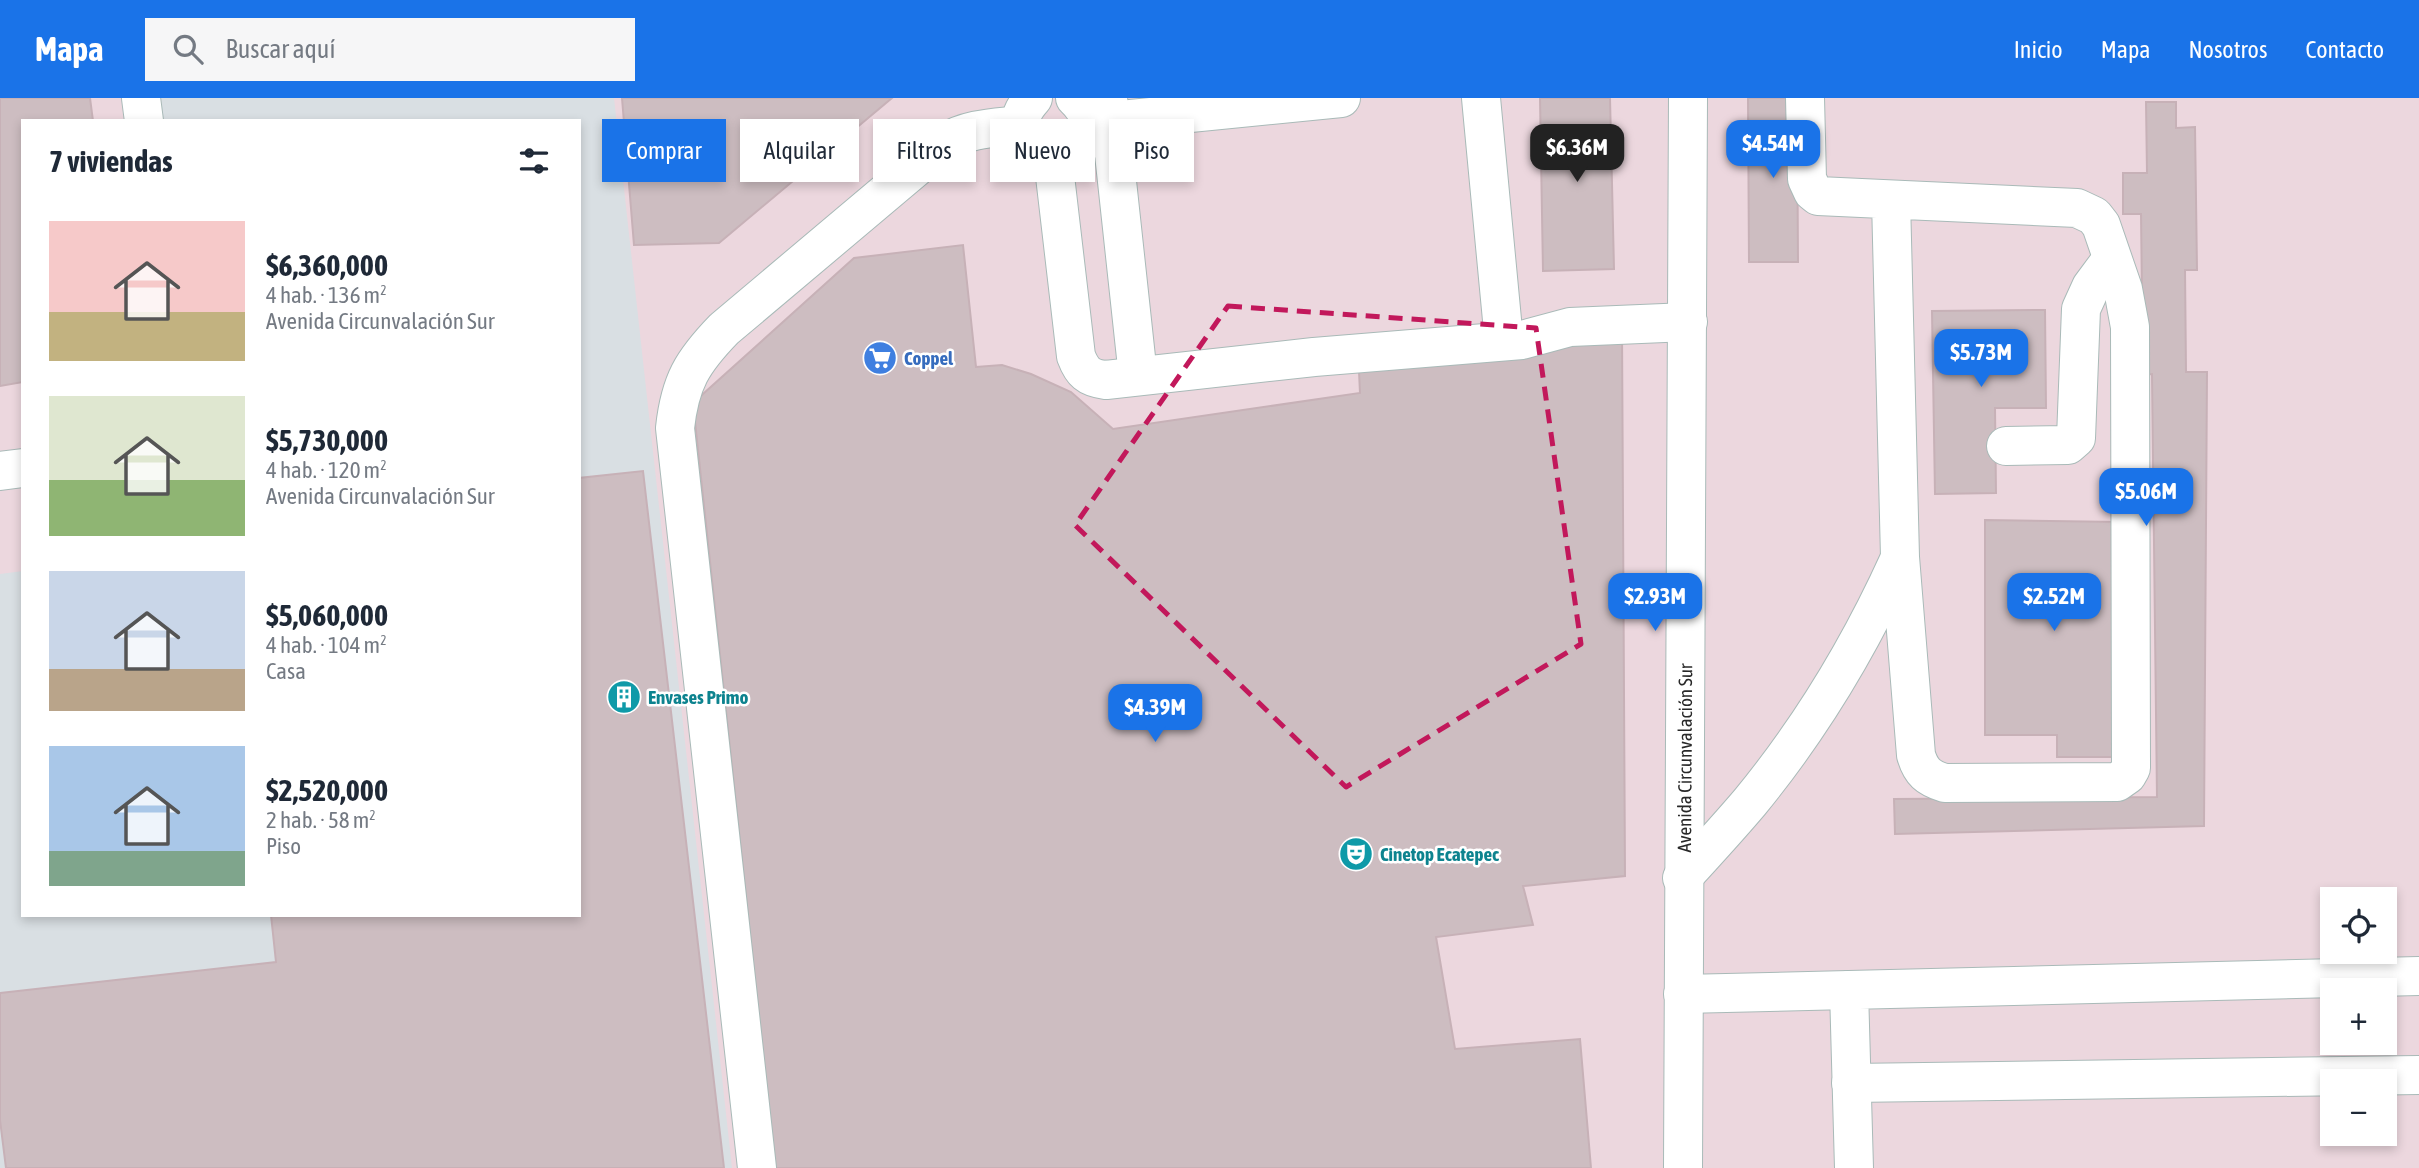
<!DOCTYPE html>
<html lang="es">
<meta charset="utf-8">
<style>
:root{--surface:#fff;--page:#f6f6f7;--text:#1f2937;--muted:#747a83;--accent:#1a73e8}
body{margin:0;font-family:"Asap Condensed",sans-serif;background:var(--page);color:var(--text);height:100vh;display:flex;flex-direction:column;font-size:26px;white-space:nowrap}
*{box-sizing:border-box;margin:0}
p{font-size:23px;color:var(--muted)}
.icon{flex:none;width:38px;height:38px;fill:none;stroke:currentColor;stroke-width:2;stroke-linecap:round;stroke-linejoin:round}
.map{position:relative;flex:1;overflow:hidden}
.panel{position:absolute;left:21px;top:21px;width:560px;height:798px;display:flex;flex-direction:column;background:var(--surface);border-radius:0px;box-shadow:0 4px 10px #0003}
.panel>*{flex:none}
.hud{position:absolute;left:602px;top:21px;width:665px;height:63px;display:flex;gap:14px}
.controls{position:absolute;left:2320px;top:789px;display:grid;gap:14px}
.controls a{display:grid;place-items:center;width:77px;height:77px;border-radius:0px;background:var(--surface);box-shadow:0 4px 10px #0003;font-size:35px}
.price{position:absolute;translate:-50% -60px;padding:0 16px;border-radius:14px;background:var(--accent);color:#fff;font-size:23px;line-height:46px;filter:drop-shadow(0 2px 4px #0008)}
.price::after{content:'';position:absolute;left:50%;top:42px;width:21px;height:16px;margin-left:-10px;background:inherit;clip-path:polygon(0 0,100% 0,50% 100%)}
.price.selected{background:#222;color:#fff}
ul{padding:0;list-style:none}
li{display:flex;align-items:center;gap:21px;height:175px;padding:0 28px}
li span{display:grid;place-items:center;flex:none;width:196px;height:140px;border-radius:0px;color:#555}
li>.icon{margin-inline-start:auto}
span .icon{width:84px;height:84px;fill:#fffc;stroke-width:1}
li b{font-size:30px}
h2{display:flex;justify-content:space-between;align-items:center;height:84px;padding:0 28px;font-size:30px}
.chip{padding:0 24px;border-radius:0px;background:var(--surface);box-shadow:0 4px 10px #0003;font-size:24px;line-height:63px}
.chip.selected{background:var(--accent);color:#fff}
header{display:flex;align-items:center;gap:42px;box-sizing:border-box;height:98px;padding:0 35px;background:var(--accent);color:#fff}
header strong{font-size:33px}
nav{display:flex;gap:38px;margin-inline-start:auto;font-size:24px}
.search{width:490px;height:63px;background:var(--page);display:flex;align-items:center;gap:18px;box-sizing:border-box;padding:0 24px;border-radius:0px;color:var(--muted);font-size:26px}
.map>svg:first-child{display:block}
.industrial{fill:#d9dfe3}
.building{fill:#cdbdc1;stroke:#c7b1b7;stroke-width:2}
.lines{fill:none;stroke-linecap:round;stroke-linejoin:round}
.minor-casing{stroke:#a9bab8;stroke-width:40}
.minor{stroke:#fff;stroke-width:38}
.marked{fill:none;stroke:#c2185b;stroke-width:5;stroke-dasharray:14 9;stroke-linejoin:round}
.labels{text-anchor:middle;stroke-width:5;stroke-linejoin:round;paint-order:stroke}
.shop-label{font-size:19px;font-weight:bold;fill:#366cbe;stroke:#fff;text-anchor:start}
.culture-label{font-size:19px;font-weight:bold;fill:#0d838f;stroke:#fff;text-anchor:start}
.street-label{font-size:19px;fill:#282828;stroke:#fff}
</style>
<header>
<strong>Mapa</strong>
<div class="search"><svg class="icon" aria-label="search" viewBox="0 0 24 24"><circle cx="10" cy="10" r="6"/><path d="M15 15l6 6"/></svg>Buscar aquí</div>
<nav><a>Inicio</a><a>Mapa</a><a>Nosotros</a><a>Contacto</a></nav>
</header>
<div class="map">
<svg width="2419" height="1070" viewBox="0 0 2419 1070">
<rect width="100%" height="100%" fill="#ecd7de"/>
<path class="industrial" d="M 161,0 L 614,0 L 732,1070 L 0,1070 L 0,476 L 23,473 L 23,817 L 579,817 L 579,23 L 163,23 Z"/>
<path class="building" d="M 0,0 L 90,0 L 93,23 L 23,23 L 23,284 L 0,288 Z
M 622,0 L 892,0 L 719,145 L 634,147 Z
M 1540,0 L 1610,0 L 1614,171 L 1543,173 Z
M 1748,0 L 1797,0 L 1798,164 L 1749,164 Z
M 2146,4 L 2176,4 L 2176,30 L 2195,29 L 2197,172 L 2185,172 L 2186,274 L 2207,274 L 2204,728 L 1895,736 L 1894,701 L 2157,699 L 2152,276 L 2143,277 L 2141,116 L 2123,116 L 2123,75 L 2147,75 Z
M 963,147 L 976,269 L 1002,267 L 1031,276 L 1071,294 L 1113,331 L 1360,295 L 1359,273 L 1622,233 L 1625,778 L 1523,788 L 1533,827 L 1436,839 L 1455,951 L 1580,941 L 1591,1070 L 775,1070 L 693,305 L 854,160 Z
M 2045,212 L 2046,310 L 1995,310 L 1996,395 L 1935,396 L 1932,213 Z
M 643,373 L 724,1070 L 6,1070 L 0,1022 L 0,895 L 276,864 L 271,817 L 579,817 L 579,380 Z
M 1985,422 L 2120,424 L 2119,659 L 2057,659 L 2057,637 L 1985,637 Z"/>
<g class="lines">
<g class="minor-casing">
<g id="minor">
<path d="M 141,0 L 144,23"/>
<path d="M 1033,0 C 1024,10 1018,20 1022,34 C 1034,91 1123,45 1075,0"/>
<path d="M 1108,0 L 1138,278"/>
<path d="M 1481,0 L 1504,243"/>
<path d="M 1805,0 L 1807,81 L 1813,94 L 1818,98 L 2077,110 L 2094,118 L 2101,127 L 2123,191 L 2130,229 L 2131,670 L 2127,677 L 2117,684 L 1945,685 C 1928,680 1921,674 1916,657 L 1900,459 L 1891,102"/>
<path d="M 1090,25 L 1341,0"/>
<path d="M 1053,61 L 1076,258 C 1082,274 1088,280 1106,282 L 1314,259 L 1522,242 L 1570,229 L 1688,224"/>
<path d="M 2006,348 L 2068,347 L 2076,340 L 2081,211 L 2091,189 L 2111,162"/>
<path d="M 0,373 L 23,370"/>
<path d="M 1682,780 C 1705,755 1728,730 1750,704 C 1810,631 1860,548 1899,462"/>
<path d="M 1683,896 L 1849,892"/>
<path d="M 1851,985 L 2419,977"/>
<path d="M 757,1070 L 675,330 C 680,284 692,264 724,231 L 946,44 C 969,30 994,30 1020,27"/>
<path id="s1" d="M 1683,1070 C 1683,713 1688,357 1688,0"/>
<path d="M 1854,1070 L 1849,892 L 2419,878"/>
</g>
</g>
<use href="#minor" class="minor"/>
</g>
<path class="marked" d="M 1228,208 L 1536,230 L 1581,546 L 1346,689 L 1075,427 Z"/>
<defs>
<g id="supermarket-disc" transform="scale(1.75)"><circle r="9.5" fill="#3f7fe0" stroke="#fff"/><path d="M-6-5.5h2.5l.6 2H6L4.5 2H-2.5L-4.4-4H-6ZM-1.5 3.2a1.3 1.3 0 1 0 .1 0ZM3 3.2a1.3 1.3 0 1 0 .1 0Z" fill="#fff"/></g>
<g id="building-disc" transform="scale(1.75)"><circle r="9.5" fill="#0f9aa8" stroke="#fff"/><path d="M-4-6H4V6H1V3H-1V6H-4ZM-2.5-4.3h1.7v1.8h-1.7ZM.8-4.3h1.7v1.8H.8ZM-2.5-1h1.7V.8h-1.7ZM.8-1h1.7V.8H.8Z" fill="#fff"/></g>
<g id="theatre-disc" transform="scale(1.75)"><circle r="9.5" fill="#0f9aa8" stroke="#fff"/><path d="M-5-5.5Q0-4 5-5.5V0Q5 5 0 6Q-5 5-5 0ZM-3.3-2.5H-1v1.5H-3.3ZM1-2.5H3.3v1.5H1ZM-2.8 1Q0 5.5 2.8 1Z" fill="#fff"/></g>
</defs>
<g fill-rule="evenodd">
<use href="#supermarket-disc" x="880" y="260"/>
<use href="#building-disc" x="624" y="599"/>
<use href="#theatre-disc" x="1356" y="756"/>
</g>
<g class="labels">
<g class="shop-label">
<text x="904" y="267">Coppel</text>
</g>
<g class="culture-label">
<text x="648" y="606">Envases Primo</text>
<text x="1380" y="763">Cinetop Ecatepec</text>
</g>
<g class="street-label">
<text dy="7" stroke="none"><textPath href="#s1" startOffset="410">Avenida Circunvalación Sur</textPath></text>
</g>
</g>
</svg>
<div class="controls">
<a><svg class="icon" aria-label="locate" viewBox="0 0 24 24"><circle cx="12" cy="12" r="6"/><path d="M12 2v4M12 18v4M2 12h4M18 12h4"/></svg></a>
<a>+</a>
<a>−</a>
</div>
<b class="price" style="left:1773px;top:82px">$4.54M</b>
<b class="price selected" style="left:1577px;top:86px">$6.36M</b>
<b class="price" style="left:1981px;top:291px">$5.73M</b>
<b class="price" style="left:2146px;top:430px">$5.06M</b>
<b class="price" style="left:1655px;top:535px">$2.93M</b>
<b class="price" style="left:2054px;top:535px">$2.52M</b>
<b class="price" style="left:1155px;top:646px">$4.39M</b>
<div class="hud">
<a class="chip selected">Comprar</a>
<a class="chip">Alquilar</a>
<a class="chip">Filtros</a>
<a class="chip">Nuevo</a>
<a class="chip">Piso</a>
</div>
<section class="panel">
<h2>7 viviendas<svg class="icon" aria-label="filters" viewBox="0 0 24 24"><path d="M4 7h16M4 17h16"/><circle cx="9" cy="7" r="2"/><circle cx="15" cy="17" r="2"/></svg></h2>
<ul>
<li><span style="background:linear-gradient(#f6c9c9 65%,#c2b280 0)"><svg class="icon" aria-label="home" viewBox="0 0 24 24"><path d="M3 11l9-7 9 7M6 9v11h12V9"/></svg></span><div><b>$6,360,000</b><p>4 hab. · 136 m²</p><p>Avenida Circunvalación Sur</p></div></li>
<li><span style="background:linear-gradient(#dfe7d0 60%,#8fb573 0)"><svg class="icon" aria-label="home" viewBox="0 0 24 24"><path d="M3 11l9-7 9 7M6 9v11h12V9"/></svg></span><div><b>$5,730,000</b><p>4 hab. · 120 m²</p><p>Avenida Circunvalación Sur</p></div></li>
<li><span style="background:linear-gradient(#c9d6e8 70%,#b9a48a 0)"><svg class="icon" aria-label="home" viewBox="0 0 24 24"><path d="M3 11l9-7 9 7M6 9v11h12V9"/></svg></span><div><b>$5,060,000</b><p>4 hab. · 104 m²</p><p>Casa</p></div></li>
<li><span style="background:linear-gradient(#a9c7e8 75%,#7fa58c 0)"><svg class="icon" aria-label="home" viewBox="0 0 24 24"><path d="M3 11l9-7 9 7M6 9v11h12V9"/></svg></span><div><b>$2,520,000</b><p>2 hab. · 58 m²</p><p>Piso</p></div></li>
</ul>
</section>
</div>
